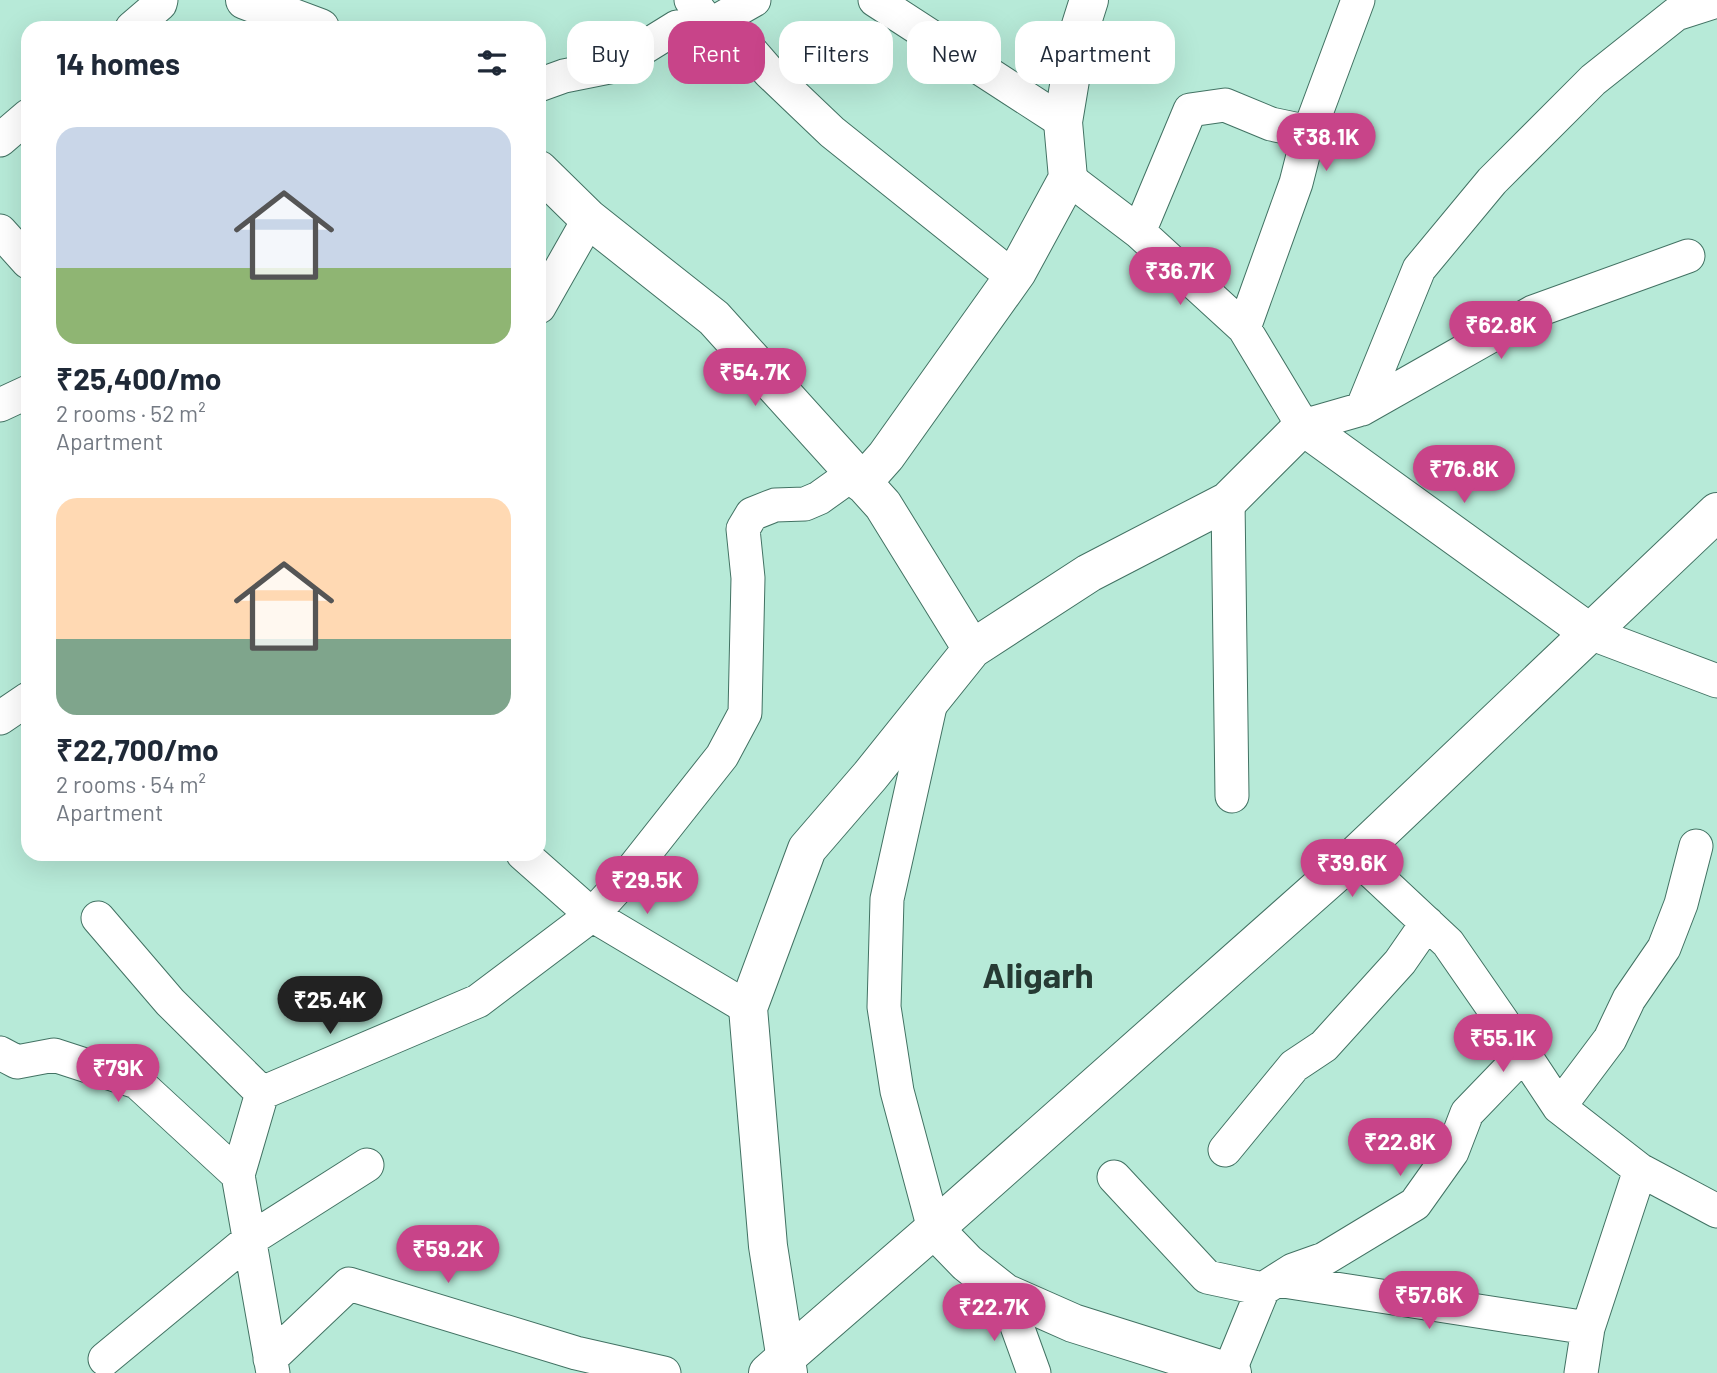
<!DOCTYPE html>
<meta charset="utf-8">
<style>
:root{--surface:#fff;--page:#f6f6f7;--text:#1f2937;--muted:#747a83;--accent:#c84489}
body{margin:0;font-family:Barlow,sans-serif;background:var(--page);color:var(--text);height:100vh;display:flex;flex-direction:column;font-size:26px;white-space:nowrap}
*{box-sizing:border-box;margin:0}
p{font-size:23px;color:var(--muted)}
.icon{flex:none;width:38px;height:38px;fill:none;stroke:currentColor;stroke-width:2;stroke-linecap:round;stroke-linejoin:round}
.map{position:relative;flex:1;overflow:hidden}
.drawer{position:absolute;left:21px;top:21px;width:525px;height:840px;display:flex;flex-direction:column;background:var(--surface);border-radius:21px;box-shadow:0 7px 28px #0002}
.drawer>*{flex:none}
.hud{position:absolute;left:567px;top:21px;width:665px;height:63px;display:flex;gap:14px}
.price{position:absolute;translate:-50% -60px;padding:0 16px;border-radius:24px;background:var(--accent);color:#fff;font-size:23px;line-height:46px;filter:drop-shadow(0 2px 4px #0008)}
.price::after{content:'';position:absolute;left:50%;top:42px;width:21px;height:16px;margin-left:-10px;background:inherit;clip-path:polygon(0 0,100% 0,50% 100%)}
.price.active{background:#222;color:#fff}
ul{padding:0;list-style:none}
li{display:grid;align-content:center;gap:14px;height:371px;padding:0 35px}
li span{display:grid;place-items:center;height:217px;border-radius:21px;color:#555}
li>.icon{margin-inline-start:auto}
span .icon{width:126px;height:126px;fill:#fffc;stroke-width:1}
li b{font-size:30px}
h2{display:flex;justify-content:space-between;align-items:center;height:84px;padding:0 35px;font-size:30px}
.tag{padding:0 24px;border-radius:21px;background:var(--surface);box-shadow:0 7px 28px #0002;font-size:24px;line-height:63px}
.tag.active{background:var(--accent);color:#fff}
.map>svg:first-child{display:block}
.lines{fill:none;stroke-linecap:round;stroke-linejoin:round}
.minor-casing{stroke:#427263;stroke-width:35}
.tertiary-casing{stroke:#427263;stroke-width:40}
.primary-casing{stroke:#427263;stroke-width:40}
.minor{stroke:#fff;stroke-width:33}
.tertiary{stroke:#fff;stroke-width:38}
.primary{stroke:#fff;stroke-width:38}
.labels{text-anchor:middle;stroke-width:5;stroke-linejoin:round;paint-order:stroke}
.town-label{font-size:35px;font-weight:bold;fill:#263b34;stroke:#b7ead8}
</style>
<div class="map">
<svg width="1717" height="1373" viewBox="0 0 1717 1373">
<rect width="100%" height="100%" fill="#b7ead8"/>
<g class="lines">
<g class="minor-casing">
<path id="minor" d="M 691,0 L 710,25 L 754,0
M 875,0 L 1063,122
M 132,28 L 160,4 L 161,0
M 539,85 L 564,76 L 614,66 L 677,27 L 710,25 L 736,34 L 769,72 L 832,132 L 998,265 L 1017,272
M 0,140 L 28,116
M 1068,178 L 1139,232 L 1244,328 L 1303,426 L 1362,409 L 1533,312 L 1688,256
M 0,231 L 28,262
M 1139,232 L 1190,110 L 1225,105 L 1271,124 L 1309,132
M 539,307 L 589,219
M 1244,328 L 1296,183 L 1309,132 L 1358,0
M 0,405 L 28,392
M 1362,409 L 1419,269 L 1492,181 L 1593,80 L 1676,14 L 1717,1
M 1228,501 L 1232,796
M 1590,633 L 1717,681
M 931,702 L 887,899 L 884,1007 L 897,1091 L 934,1229
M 0,718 L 28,699
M 523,854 L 592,915 L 748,1008
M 1355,856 L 1448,943 L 1502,1021 L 1559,1107 L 1640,1170 L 1717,1211
M 98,918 L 170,1002 L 262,1093 L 478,1001 L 592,915 L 624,880 L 722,756 L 745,713 L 748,578 L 743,529 L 752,514 L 775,505 L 805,504 L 819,498 L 854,473
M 0,1053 L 17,1062 L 54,1055 L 137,1082 L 238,1175
M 262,1093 L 238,1175 L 273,1373
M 1559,1107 L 1610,1039 L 1629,999 L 1664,948 L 1681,904 L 1696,846
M 1225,1150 L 1294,1066 L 1324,1046 L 1400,962 L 1427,923
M 1114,1177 L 1207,1277 L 1263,1289 L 1229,1372
M 1277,1280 L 1588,1328
M 1263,1289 L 1293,1270 L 1324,1259 L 1415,1204 L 1452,1152 L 1467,1113 L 1523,1055
M 1005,1293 L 1034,1373
M 105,1359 L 249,1240 L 367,1165
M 270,1359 L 349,1284 L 576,1353 L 664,1373
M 1581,1373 L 1588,1328 L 1640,1170"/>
</g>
<g class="tertiary-casing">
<path id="tertiary" d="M 245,0 L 320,28
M 539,170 L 589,219 L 714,318 L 883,505 L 972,649
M 862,483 L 886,456 L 1017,272 L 1068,178 L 1063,122 L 1077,38 L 1089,0
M 934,1229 L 1355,856 L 1717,512
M 788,1373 L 768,1246 L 748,1008 L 807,849 L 870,776 L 972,649 L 1089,573 L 1228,501 L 1303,426 L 1590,633"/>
</g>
<g class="primary-casing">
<path id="primary" d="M 768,1373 L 934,1229 L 967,1263 L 1005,1293 L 1073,1323 L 1232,1373"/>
</g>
<use href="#minor" class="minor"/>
<use href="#tertiary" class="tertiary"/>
<use href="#primary" class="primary"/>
</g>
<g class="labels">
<g class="town-label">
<text x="1038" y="988">Aligarh</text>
</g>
</g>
</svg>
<b class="price" style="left:1326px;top:173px">₹38.1K</b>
<b class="price" style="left:1180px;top:307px">₹36.7K</b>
<b class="price" style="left:1501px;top:361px">₹62.8K</b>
<b class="price" style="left:755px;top:408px">₹54.7K</b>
<b class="price" style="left:1464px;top:505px">₹76.8K</b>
<b class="price" style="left:1352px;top:899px">₹39.6K</b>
<b class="price" style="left:647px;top:916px">₹29.5K</b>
<b class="price active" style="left:330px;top:1036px">₹25.4K</b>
<b class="price" style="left:1503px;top:1074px">₹55.1K</b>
<b class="price" style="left:118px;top:1104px">₹79K</b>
<b class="price" style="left:1400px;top:1178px">₹22.8K</b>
<b class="price" style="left:448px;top:1285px">₹59.2K</b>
<b class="price" style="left:1429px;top:1331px">₹57.6K</b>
<b class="price" style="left:994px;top:1343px">₹22.7K</b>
<div class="hud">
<a class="tag">Buy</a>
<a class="tag active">Rent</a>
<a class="tag">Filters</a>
<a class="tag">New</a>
<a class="tag">Apartment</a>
</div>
<section class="drawer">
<h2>14 homes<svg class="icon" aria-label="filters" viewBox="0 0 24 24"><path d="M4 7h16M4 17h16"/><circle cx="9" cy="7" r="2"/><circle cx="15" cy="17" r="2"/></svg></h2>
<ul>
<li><span style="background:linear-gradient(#c9d6e8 65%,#8fb573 0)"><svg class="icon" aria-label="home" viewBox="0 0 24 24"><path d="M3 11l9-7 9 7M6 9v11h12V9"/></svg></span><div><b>₹25,400/mo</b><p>2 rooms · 52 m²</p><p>Apartment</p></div></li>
<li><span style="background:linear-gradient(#ffd9b3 65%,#7fa58c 0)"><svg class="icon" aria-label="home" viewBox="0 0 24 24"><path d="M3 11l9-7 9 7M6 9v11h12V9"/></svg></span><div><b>₹22,700/mo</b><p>2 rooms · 54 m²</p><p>Apartment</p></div></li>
</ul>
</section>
</div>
